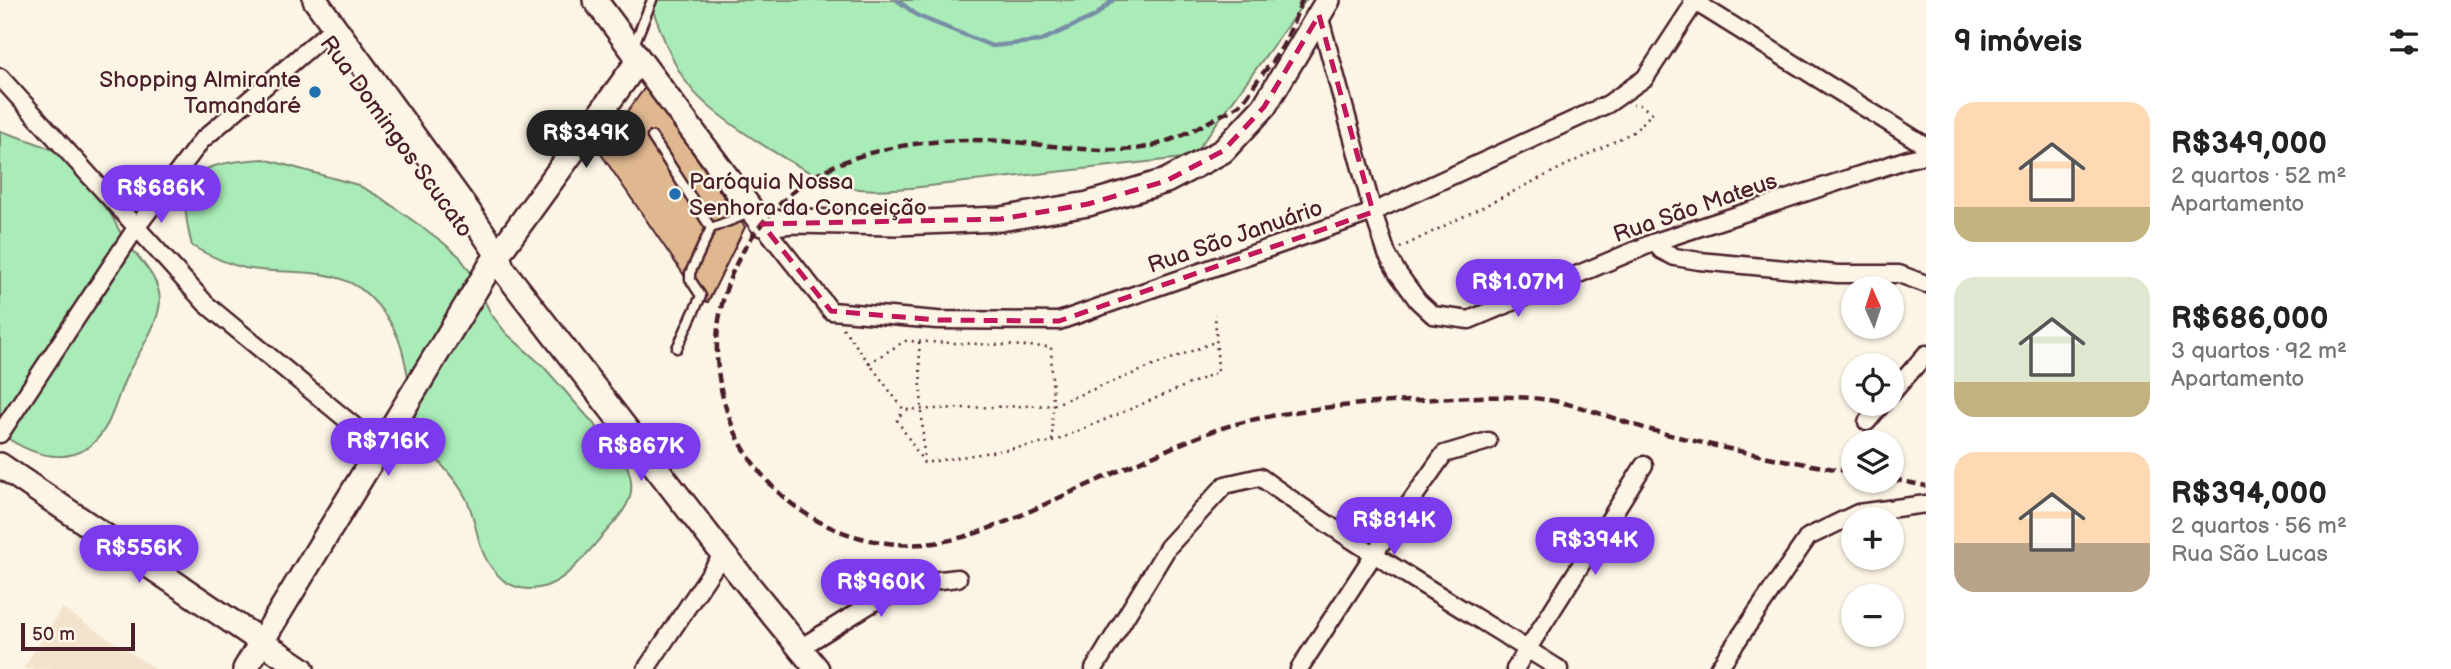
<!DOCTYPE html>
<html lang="pt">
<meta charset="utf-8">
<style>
:root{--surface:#fff;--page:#f6f6f6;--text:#222;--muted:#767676;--accent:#7c3aed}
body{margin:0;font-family:"Balsamiq Sans",sans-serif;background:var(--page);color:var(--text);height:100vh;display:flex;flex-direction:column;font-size:26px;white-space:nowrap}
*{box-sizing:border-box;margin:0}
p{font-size:23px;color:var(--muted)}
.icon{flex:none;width:38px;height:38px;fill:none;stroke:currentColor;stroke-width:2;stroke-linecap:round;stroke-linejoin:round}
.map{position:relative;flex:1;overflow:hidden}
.panel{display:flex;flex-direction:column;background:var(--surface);width:525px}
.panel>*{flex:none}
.needle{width:46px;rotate:357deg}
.tools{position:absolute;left:1841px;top:276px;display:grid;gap:14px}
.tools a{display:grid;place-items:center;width:63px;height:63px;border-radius:50%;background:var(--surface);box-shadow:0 2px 5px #0004;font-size:35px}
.scale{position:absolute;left:21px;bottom:18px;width:114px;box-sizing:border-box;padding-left:7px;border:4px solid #4a1f2b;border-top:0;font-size:19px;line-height:24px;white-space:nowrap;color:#4a1f2b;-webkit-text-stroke:5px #fcf5e5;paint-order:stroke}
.price{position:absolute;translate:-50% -60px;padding:0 16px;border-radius:24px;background:var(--accent);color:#fff;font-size:23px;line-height:46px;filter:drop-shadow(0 2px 4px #0008)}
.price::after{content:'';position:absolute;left:50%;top:42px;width:21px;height:16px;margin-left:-10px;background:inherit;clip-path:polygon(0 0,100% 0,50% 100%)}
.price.current{background:#222;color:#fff}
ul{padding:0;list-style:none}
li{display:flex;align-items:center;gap:21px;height:175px;padding:0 28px}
li span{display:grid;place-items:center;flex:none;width:196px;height:140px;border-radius:21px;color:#555}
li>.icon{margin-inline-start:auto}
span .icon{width:84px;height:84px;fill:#fffc;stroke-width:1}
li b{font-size:30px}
h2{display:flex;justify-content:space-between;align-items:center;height:84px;padding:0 28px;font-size:30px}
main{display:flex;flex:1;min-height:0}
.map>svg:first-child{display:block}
.built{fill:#f4e3cc}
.green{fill:#a9ecb7;stroke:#7a8671;stroke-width:2}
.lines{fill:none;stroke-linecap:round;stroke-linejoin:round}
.stream{stroke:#788ea6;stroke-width:4.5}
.building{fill:#e0b890;stroke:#4a1f2b;stroke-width:2}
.lane-casing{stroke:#4a1f2b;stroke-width:13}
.street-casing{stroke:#4a1f2b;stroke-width:21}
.secondary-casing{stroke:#4a1f2b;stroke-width:28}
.path{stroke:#4a1f2b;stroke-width:2.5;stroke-dasharray:2 5;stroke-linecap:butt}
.lane{stroke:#fcf5e5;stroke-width:8}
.street{stroke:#fcf5e5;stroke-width:16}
.secondary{stroke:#fcf5e5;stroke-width:23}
.rail{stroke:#4a1f2b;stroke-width:4.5;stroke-dasharray:10 5;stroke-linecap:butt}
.marked{fill:none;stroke:#c2185b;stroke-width:5;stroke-dasharray:14 9;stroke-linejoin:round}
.poi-dot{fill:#1f6fb2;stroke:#fcf5e5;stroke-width:2.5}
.labels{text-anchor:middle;stroke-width:5;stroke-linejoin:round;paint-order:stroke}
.poi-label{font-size:23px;fill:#4a1f2b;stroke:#fcf5e5;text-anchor:end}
.street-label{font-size:23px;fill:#4a1f2b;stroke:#fcf5e5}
</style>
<main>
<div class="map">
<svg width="1926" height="669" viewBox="0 0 1926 669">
<rect width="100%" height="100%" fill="#fcf5e5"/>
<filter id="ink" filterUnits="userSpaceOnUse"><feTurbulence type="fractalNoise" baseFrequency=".0143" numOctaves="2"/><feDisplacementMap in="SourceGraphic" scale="14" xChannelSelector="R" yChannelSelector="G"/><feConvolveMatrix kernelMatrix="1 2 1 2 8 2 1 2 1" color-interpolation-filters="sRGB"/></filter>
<g filter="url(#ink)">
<path class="built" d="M 62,608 L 156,669 L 23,669 Z"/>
<path class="green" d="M 649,0 L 1306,0 L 1192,157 L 911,188 C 888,189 864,192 842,186 C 806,175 712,117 690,87 C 670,62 661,30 649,0 Z
M 0,131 C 39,143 75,153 98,190 C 107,205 114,222 123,237 C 136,257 159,275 160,300 C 160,322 138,354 128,373 C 120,389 116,407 108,423 C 83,471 37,460 0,433 Z
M 264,159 L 358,185 L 380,197 L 440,240 L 459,256 L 471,273 L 491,314 L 507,334 L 543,366 L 623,457 C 629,470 634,482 630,497 C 625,512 612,525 602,536 C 581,561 554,598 517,587 C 512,585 507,584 503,580 C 477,557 480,535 469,505 C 458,476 430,459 419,430 C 415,421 414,409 412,399 C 404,354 402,328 368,295 C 336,264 285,276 245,268 C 227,264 208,255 192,246 C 173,171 195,164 264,159 Z"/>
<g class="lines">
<path class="stream" d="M 897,0 L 918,16 L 992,46 L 1040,41 L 1095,16 L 1113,0"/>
</g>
<path class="building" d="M 646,86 L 745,227 L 708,302 L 701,300 L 599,151 Z"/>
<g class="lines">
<g class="lane-casing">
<path id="lane" d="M 633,47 L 652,0
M 652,137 L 711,228 L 750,213
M 677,348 L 701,296 L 690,279 L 690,273 L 711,228"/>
</g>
<g class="street-casing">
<path id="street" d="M 1692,0 L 1926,146
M 1319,15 L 1373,212 L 1387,254 L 1397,272 L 1418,301 L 1433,315 L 1469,320 L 1655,242 L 1908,159 L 1926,155
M 0,77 L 207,305 L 381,448
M 762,224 L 831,311 L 937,320 L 1059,321 L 1373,212 L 1608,104 L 1645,78 L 1695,2
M 1655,242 L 1661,250 L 1675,257 L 1699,261 L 1838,274 L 1899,274 L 1926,284
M 1892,393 L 1926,354
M 1867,422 L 1882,404
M 0,434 L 136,228 L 201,141 L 334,27
M 800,648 L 874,602 L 923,582 L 958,578
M 646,669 L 723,554
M 1094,669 L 1168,547 L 1225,485 L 1260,477 C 1356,547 1459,606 1559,669
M 1299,669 L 1374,554 L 1444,454 L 1488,441
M 1515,669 L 1644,465
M 1718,669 L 1808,537 L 1858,513 L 1926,504"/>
</g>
<g class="secondary-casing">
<path id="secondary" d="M 315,0 L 469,212 L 498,255 L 502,268 L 723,554 L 817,669
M 595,0 L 762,224 L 793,221 L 896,223 L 1001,219 L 1088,204 L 1166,181 L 1223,151 L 1264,107 L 1328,0
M 0,465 L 302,669
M 245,669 L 492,263 L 639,60"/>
</g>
<path class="path" d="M 1400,248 L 1635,131 L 1652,113 L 1640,105 L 1633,105
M 843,328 L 904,410 L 1053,405 L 1217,341
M 919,342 L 924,461
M 869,363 L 905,341 L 1051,347 L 1053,405 L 1052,442 L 924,463 L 897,420 L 904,410
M 1052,442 L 1218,372 L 1215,314"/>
<use href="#lane" class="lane"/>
<use href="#street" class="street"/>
<use href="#secondary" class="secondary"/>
<path class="rail" d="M 1302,0 C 1296,15 1290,33 1282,47 C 1275,59 1265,70 1257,81 C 1252,88 1246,99 1239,105 C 1231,111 1220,115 1212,120 C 1189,133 1161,146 1135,149 C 1090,153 1045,144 1001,141 C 945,137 869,145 820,173 C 799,185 781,201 765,220 C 661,342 735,531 897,544 C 956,549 1010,520 1063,496 C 1110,475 1157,453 1205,434 C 1261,412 1347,404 1408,401 C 1449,398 1491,395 1532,398 C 1573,401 1612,419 1651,430 C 1718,448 1785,461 1853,472
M 1892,479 L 1926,486"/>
</g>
</g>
<path class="marked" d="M 1319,15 L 1373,212 L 1059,321 L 937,320 L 831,311 L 762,224 L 1001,219 L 1088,204 L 1166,181 L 1223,151 L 1264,107 Z"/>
<g class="poi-dot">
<circle cx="315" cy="92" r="7"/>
<circle cx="675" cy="194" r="7"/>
</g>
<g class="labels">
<g class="poi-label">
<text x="301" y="87">Shopping Almirante<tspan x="301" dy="26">Tamandaré</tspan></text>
<text x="689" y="189" text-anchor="start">Paróquia Nossa<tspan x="689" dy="26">Senhora da Conceição</tspan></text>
</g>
<g class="street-label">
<text transform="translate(397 136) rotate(54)" y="8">Rua Domingos Scucato</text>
<text transform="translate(1695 207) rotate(-19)" y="8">Rua São Mateus</text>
<text transform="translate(1235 236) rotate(-19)" y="8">Rua São Januário</text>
</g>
</g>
</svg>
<div class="tools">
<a><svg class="needle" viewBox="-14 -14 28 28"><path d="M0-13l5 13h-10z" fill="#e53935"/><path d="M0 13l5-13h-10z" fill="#767676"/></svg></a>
<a><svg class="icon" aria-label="locate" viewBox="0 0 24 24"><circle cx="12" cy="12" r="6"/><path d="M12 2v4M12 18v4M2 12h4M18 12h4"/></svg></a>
<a><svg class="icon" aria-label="layers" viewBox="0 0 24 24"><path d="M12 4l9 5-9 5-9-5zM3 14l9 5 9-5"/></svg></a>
<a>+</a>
<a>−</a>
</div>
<div class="scale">50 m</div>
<b class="price current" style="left:586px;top:170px">R$349K</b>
<b class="price" style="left:161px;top:225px">R$686K</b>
<b class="price" style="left:1518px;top:319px">R$1.07M</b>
<b class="price" style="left:388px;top:478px">R$716K</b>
<b class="price" style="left:641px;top:483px">R$867K</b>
<b class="price" style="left:1394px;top:557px">R$814K</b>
<b class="price" style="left:1595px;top:577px">R$394K</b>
<b class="price" style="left:139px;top:585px">R$556K</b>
<b class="price" style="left:881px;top:619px">R$960K</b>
</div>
<section class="panel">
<h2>9 imóveis<svg class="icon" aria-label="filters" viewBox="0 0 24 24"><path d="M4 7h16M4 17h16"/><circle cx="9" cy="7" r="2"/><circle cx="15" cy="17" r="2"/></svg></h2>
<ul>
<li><span style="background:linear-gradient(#ffd9b3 75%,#c2b280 0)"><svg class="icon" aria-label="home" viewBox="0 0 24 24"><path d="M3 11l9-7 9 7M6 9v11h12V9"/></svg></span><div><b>R$349,000</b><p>2 quartos · 52 m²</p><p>Apartamento</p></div></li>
<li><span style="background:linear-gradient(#dfe7d0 75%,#c2b280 0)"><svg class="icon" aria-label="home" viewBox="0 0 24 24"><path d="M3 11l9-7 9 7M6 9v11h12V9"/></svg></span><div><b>R$686,000</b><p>3 quartos · 92 m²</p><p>Apartamento</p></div></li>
<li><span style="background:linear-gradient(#ffd9b3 65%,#b9a48a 0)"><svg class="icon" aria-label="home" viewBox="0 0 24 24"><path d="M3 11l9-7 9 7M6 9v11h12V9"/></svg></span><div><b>R$394,000</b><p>2 quartos · 56 m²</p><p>Rua São Lucas</p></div></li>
</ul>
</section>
</main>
